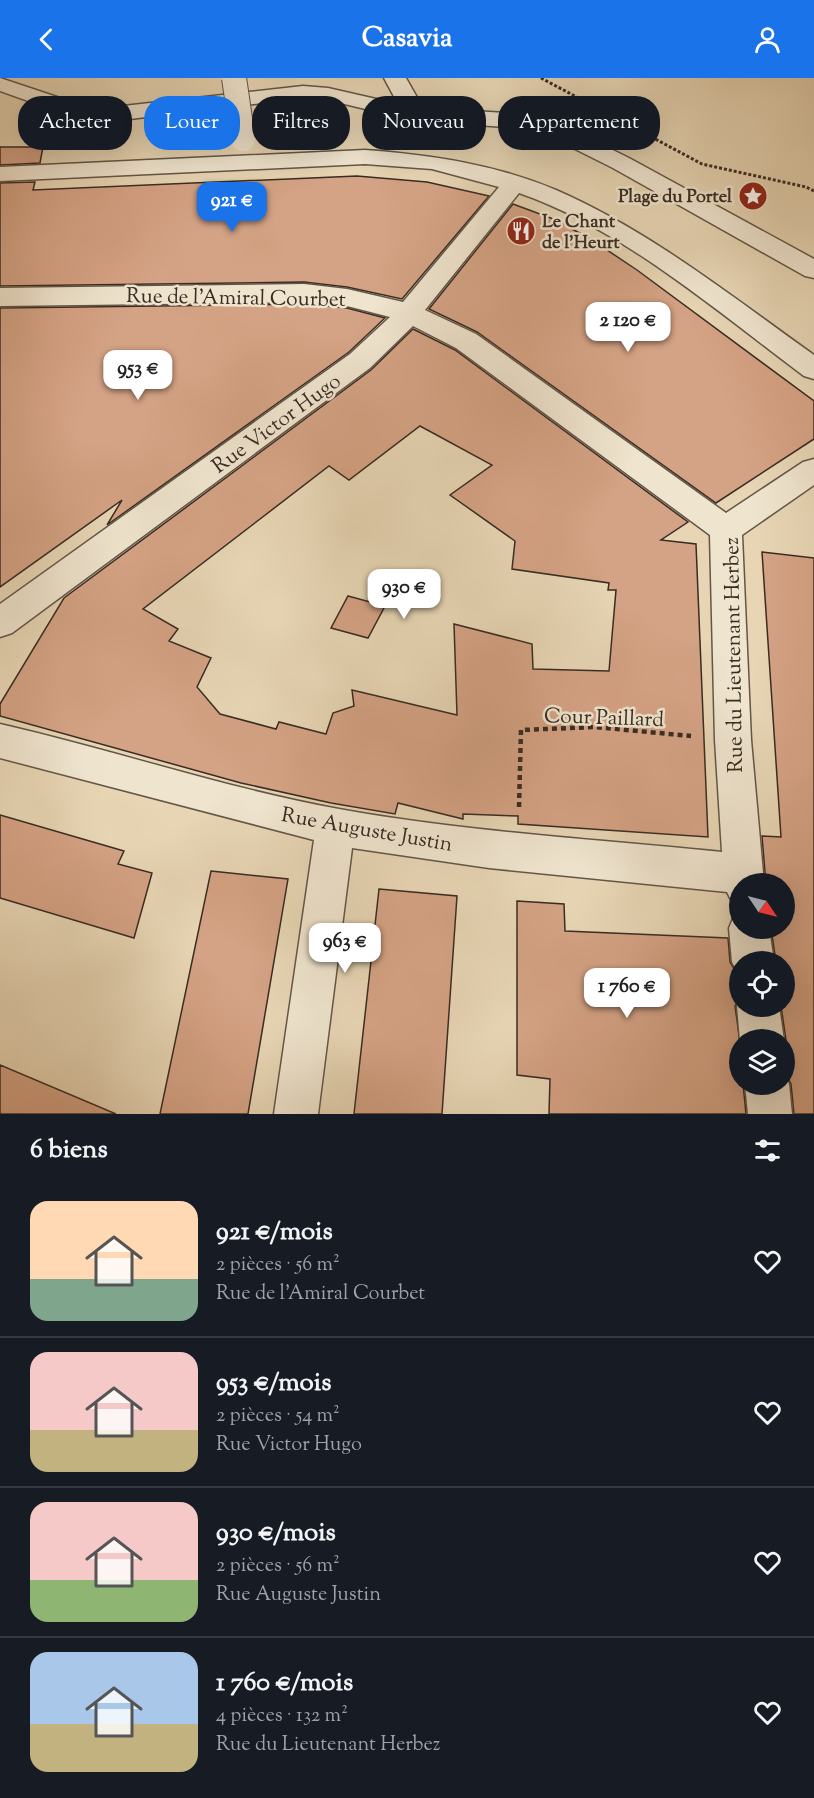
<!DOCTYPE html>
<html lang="fr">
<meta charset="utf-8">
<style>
:root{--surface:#171b24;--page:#20242c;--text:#f1f3f6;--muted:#9ea1a6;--line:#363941;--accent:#1a73e8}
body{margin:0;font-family:"Sorts Mill Goudy",serif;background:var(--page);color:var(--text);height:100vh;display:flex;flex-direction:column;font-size:22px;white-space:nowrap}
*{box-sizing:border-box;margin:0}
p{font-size:20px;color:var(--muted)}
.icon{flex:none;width:33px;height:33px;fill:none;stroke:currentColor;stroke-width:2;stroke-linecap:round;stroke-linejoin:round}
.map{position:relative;height:1036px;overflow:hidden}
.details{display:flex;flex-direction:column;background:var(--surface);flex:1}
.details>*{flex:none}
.guide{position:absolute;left:18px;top:18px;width:778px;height:54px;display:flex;gap:12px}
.needle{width:39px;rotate:125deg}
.fabs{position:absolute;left:729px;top:795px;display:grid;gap:12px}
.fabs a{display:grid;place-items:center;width:66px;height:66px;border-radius:50%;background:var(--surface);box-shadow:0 6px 24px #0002;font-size:30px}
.price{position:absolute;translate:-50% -51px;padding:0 14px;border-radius:12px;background:#fff;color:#222;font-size:20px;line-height:39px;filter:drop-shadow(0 2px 3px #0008)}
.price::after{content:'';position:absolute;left:50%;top:36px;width:18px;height:14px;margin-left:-9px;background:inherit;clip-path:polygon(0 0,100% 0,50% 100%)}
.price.active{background:var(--accent);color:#fff}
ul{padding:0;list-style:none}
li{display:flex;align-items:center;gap:18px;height:150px;padding:0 30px}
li+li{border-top:2px solid var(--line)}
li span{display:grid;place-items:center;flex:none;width:168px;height:120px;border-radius:18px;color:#555}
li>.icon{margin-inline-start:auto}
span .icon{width:72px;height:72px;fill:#fffc;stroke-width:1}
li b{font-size:26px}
h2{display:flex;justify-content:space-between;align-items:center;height:72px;padding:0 30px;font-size:26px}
.chip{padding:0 21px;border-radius:24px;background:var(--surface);box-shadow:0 6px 24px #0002;font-size:21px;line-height:54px}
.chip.active{background:var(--accent);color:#fff}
header{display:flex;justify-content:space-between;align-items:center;height:78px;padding:0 30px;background:var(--accent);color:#fff;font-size:27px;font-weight:700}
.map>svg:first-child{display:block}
.building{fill:#d4a284;stroke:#392c23;stroke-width:1.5;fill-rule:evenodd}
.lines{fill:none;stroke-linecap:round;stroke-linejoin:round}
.minor-casing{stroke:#645647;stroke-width:3}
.path-far1{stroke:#392c23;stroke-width:3;stroke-dasharray:3 2;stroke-linecap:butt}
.path{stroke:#392c23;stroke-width:4.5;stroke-dasharray:5 4;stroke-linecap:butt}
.minor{fill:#efe4ce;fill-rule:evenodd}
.minor-bridge-casing{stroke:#645647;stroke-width:26;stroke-linecap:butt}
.minor-bridge{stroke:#efe4ce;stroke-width:24}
.labels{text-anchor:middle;stroke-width:5;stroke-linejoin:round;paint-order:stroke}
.far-poi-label{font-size:18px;font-weight:bold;fill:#392c23;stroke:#efe4ce;text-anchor:end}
.street-label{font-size:21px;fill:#392c23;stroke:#efe4ce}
</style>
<header><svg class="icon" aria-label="back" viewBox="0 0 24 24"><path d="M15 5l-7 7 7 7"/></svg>Casavia<svg class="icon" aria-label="person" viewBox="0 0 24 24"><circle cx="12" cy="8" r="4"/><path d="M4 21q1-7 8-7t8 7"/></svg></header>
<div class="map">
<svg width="814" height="1036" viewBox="0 0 814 1036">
<rect width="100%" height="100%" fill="#e7d5b4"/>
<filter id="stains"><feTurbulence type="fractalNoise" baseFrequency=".00333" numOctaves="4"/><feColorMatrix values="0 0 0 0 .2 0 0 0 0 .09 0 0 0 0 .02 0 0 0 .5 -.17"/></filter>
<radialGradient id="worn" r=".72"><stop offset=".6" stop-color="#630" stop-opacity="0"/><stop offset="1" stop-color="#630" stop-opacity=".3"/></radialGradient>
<path class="building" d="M 0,69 L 43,69 L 40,85 L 0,87 Z
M 357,98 L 427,104 L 489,118 L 402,221 L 347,209 L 304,204 L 0,208 L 0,105 L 35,104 L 33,112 Z
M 513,126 L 556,142 L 592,162 L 637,192 L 814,323 L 814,361 L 716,425 L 477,254 L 429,231 Z
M 304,226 L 347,230 L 385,240 L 349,274 L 107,447 L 122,422 L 0,509 L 0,230 Z
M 413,251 L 455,272 L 688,444 L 661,462 L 696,466 L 708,759 L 518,746 L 518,738 L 463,736 L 463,741 L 398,725 L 395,736 L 331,725 L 241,705 L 0,638 L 0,626 L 64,520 L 371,292 ZM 420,348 L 492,387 L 450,417 L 515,463 L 512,491 L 609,505 L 608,512 L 616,512 L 609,593 L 533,591 L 532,566 L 454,546 L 457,637 L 352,612 L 354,628 L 333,635 L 326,656 L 279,644 L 276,651 L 220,636 L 197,609 L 211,580 L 169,563 L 178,551 L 143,531 L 329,388 L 349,402 Z
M 762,474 L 814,480 L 814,1036 L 794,1036 L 791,1006 L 784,993 L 786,962 L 781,928 L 784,928 L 784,884 L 776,884 L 771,850 L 784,850 L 784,806 L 766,806 L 762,758 L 781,759 Z
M 348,518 L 385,528 L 368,560 L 331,550 Z
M 0,737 L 124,773 L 118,786 L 152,795 L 134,860 L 0,820 Z
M 211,793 L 288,801 L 248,1036 L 160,1036 Z
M 379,811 L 457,818 L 442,1036 L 354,1036 Z
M 517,823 L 564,826 L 565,853 L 728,860 L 730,884 L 740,901 L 740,920 L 735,928 L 740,964 L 740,1006 L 743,1006 L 746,1036 L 549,1036 L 550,1001 L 517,997 Z
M 0,987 L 116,1036 L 0,1036 Z"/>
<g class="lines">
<g class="minor-casing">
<path id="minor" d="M 0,0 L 87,29 L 105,30 L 303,8 L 328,10 L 398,26 L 384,0 L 406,0 L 423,30 L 506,35 L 562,47 L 629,80 L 814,181 L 814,200 L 805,198 L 613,90 L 547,57 L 506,49 L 415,43 L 328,22 L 303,20 L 105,44 L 76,40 L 0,13 Z
M 365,72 C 432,77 494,86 556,112 C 650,153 731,218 814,277 L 814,301 L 804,298 C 718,234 621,150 519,115 L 425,232 L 476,256 L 726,435 L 803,384 L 814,381 L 814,407 L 742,457 L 751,662 L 764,806 L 740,806 L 740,824 L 730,820 L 727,814 L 489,790 L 352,770 L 318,1036 L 274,1036 L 314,762 L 0,680 L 0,646 C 114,672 224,710 339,731 C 466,754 594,761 722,774 L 715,662 L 710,457 L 456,270 L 413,248 L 370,290 L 12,555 L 0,559 L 0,526 L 350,276 L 390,239 L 347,228 L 304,224 L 0,228 L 0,210 L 304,206 L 347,211 L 403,224 L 499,109 L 432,91 L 365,86 L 0,103 L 0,89 Z
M 740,834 L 740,850 L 769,850 L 774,884 L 740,884 L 740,899 L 732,884 L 729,850 L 735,836 Z
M 740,922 L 740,928 L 779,928 L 784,962 L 740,962 L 737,928 Z
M 784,995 L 789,1006 L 792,1036 L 748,1036 L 745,1006 L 784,1006 Z"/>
</g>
<path class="path-far1" d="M 541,0 L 702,86 L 806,109 L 814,113"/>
<path class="path" d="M 519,729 L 521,652 L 595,649 L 691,658"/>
<use href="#minor" class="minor"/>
<g class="minor-bridge-casing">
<path id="minor-bridge" d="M 234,0 L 243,61"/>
</g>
<use href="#minor-bridge" class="minor-bridge"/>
</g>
<defs>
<g id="sight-disc" transform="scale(1.5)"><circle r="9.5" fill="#8f2418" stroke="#efe4ce"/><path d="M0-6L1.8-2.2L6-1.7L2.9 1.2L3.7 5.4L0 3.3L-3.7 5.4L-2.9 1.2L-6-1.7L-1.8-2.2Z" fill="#fff"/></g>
<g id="restaurant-disc" transform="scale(1.5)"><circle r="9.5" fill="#8f2418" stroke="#efe4ce"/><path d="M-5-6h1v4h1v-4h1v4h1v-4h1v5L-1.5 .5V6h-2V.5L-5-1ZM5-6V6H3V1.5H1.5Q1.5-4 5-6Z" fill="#fff"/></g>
</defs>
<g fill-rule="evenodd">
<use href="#sight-disc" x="753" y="118"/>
<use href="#restaurant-disc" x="521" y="153"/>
</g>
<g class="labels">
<g class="far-poi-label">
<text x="732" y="124">Plage du Portel</text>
<text x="542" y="149" text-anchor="start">Le Chant<tspan x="542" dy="21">de l'Heurt</tspan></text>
</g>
<g class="street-label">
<text transform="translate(236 219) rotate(1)" y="7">Rue de l'Amiral Courbet</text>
<text transform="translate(276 345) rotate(-36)" y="7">Rue Victor Hugo</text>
<text transform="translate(733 577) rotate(-91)" y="7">Rue du Lieutenant Herbez</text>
<text transform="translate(604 639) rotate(2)" y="7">Cour Paillard</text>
<text transform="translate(367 751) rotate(10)" y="7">Rue Auguste Justin</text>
</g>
</g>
<rect width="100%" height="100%" filter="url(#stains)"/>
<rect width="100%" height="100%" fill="url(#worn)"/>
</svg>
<div class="fabs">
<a><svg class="needle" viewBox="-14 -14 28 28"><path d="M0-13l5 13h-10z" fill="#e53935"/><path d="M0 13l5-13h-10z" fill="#9ea1a6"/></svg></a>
<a><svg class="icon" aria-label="locate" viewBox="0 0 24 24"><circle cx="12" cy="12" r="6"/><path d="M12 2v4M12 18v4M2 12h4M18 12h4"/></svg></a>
<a><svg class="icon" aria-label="layers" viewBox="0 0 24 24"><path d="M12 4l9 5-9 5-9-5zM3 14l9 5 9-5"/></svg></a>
</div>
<b class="price active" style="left:232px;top:155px">921 €</b>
<b class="price" style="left:628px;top:275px">2 120 €</b>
<b class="price" style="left:138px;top:323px">953 €</b>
<b class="price" style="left:404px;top:542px">930 €</b>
<b class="price" style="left:345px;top:896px">963 €</b>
<b class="price" style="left:627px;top:941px">1 760 €</b>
<div class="guide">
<a class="chip">Acheter</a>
<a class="chip active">Louer</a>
<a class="chip">Filtres</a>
<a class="chip">Nouveau</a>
<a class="chip">Appartement</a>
</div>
</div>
<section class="details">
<h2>6 biens<svg class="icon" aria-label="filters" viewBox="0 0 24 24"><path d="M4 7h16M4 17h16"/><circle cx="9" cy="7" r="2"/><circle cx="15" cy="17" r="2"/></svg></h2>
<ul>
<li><span style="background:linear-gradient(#ffd9b3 65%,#7fa58c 0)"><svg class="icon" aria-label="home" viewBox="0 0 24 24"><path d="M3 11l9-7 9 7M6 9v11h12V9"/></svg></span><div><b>921 €/mois</b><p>2 pièces · 56 m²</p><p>Rue de l'Amiral Courbet</p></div><svg class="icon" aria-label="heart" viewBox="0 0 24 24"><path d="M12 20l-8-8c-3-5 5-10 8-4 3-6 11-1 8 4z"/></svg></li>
<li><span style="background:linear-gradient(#f6c9c9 65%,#c2b280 0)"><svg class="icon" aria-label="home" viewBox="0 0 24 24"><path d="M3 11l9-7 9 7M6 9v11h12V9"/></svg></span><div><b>953 €/mois</b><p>2 pièces · 54 m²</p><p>Rue Victor Hugo</p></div><svg class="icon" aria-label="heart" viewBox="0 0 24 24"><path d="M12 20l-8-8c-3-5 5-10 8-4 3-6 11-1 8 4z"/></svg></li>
<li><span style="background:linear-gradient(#f6c9c9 65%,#8fb573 0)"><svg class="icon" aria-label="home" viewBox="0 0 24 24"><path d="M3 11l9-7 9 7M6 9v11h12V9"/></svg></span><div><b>930 €/mois</b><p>2 pièces · 56 m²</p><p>Rue Auguste Justin</p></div><svg class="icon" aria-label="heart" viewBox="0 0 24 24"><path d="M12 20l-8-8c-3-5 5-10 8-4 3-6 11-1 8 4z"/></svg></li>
<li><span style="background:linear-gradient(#a9c7e8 60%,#c2b280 0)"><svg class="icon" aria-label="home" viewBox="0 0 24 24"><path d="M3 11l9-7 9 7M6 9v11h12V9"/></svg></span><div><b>1 760 €/mois</b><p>4 pièces · 132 m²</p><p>Rue du Lieutenant Herbez</p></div><svg class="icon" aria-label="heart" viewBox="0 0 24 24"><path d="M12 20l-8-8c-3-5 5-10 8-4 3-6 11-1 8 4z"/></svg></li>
</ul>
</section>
